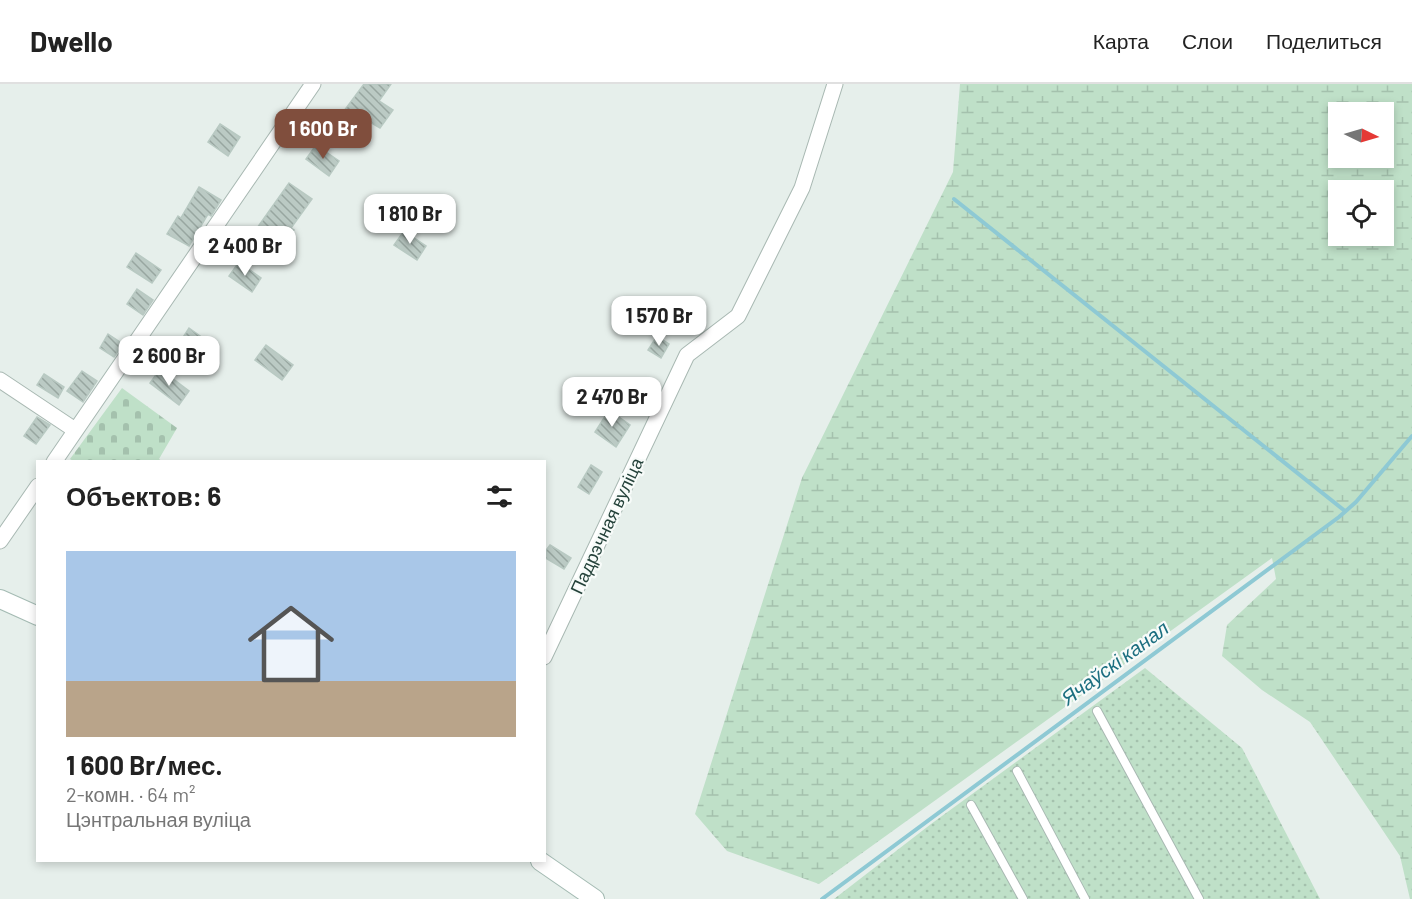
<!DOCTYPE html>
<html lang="ru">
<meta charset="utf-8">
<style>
:root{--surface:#fff;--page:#f6f6f6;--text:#222;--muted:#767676;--line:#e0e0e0;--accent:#804e3d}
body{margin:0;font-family:Barlow,sans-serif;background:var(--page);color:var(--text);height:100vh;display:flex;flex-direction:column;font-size:22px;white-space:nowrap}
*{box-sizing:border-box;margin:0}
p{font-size:20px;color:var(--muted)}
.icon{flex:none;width:33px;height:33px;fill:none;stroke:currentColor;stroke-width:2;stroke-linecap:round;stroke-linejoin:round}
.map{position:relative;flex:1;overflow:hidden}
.side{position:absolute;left:36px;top:376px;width:510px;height:402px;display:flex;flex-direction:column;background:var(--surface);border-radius:0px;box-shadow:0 3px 9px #0003}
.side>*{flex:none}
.needle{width:39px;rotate:95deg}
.tools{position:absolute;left:1328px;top:18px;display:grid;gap:12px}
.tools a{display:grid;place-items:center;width:66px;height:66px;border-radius:0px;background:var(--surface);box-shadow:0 3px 9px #0003;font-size:30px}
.price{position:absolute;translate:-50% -51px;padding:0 14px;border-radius:12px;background:#fff;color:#222;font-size:20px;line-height:39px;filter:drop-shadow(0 2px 3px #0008)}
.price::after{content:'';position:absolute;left:50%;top:36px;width:18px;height:14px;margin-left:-9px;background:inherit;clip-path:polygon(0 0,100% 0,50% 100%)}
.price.on{background:var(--accent);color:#fff}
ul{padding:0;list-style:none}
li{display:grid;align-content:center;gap:12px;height:318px;padding:0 30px}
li+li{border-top:2px solid var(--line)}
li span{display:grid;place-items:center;height:186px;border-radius:0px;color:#555}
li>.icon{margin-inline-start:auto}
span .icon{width:108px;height:108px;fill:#fffc;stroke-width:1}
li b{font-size:26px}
h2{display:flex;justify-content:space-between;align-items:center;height:72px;padding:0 30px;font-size:26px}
header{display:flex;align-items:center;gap:36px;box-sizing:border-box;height:84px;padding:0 30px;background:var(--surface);border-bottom:2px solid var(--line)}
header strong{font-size:28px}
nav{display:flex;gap:33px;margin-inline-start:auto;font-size:21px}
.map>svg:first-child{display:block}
.grass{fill:url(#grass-dots)}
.wetland{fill:url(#wetland-marsh);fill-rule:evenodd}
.cemetery{fill:url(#cemetery-stones)}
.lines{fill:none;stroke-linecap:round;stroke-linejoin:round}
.stream{stroke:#8ec9d4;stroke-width:4}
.building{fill:url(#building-back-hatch);stroke:#b8c9c2;stroke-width:1.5}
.service-casing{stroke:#a8b8b2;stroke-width:10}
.minor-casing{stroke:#a8b8b2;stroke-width:17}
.secondary-casing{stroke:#a4bbb3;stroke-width:20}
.service{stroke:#fff;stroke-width:8}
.minor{stroke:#fff;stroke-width:15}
.secondary{stroke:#fff;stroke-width:18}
.labels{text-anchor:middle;stroke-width:4.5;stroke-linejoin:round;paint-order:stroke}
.street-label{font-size:18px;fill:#24423a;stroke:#f7fbf9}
.water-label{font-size:20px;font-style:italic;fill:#1c6f80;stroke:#f7fbf9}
</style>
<header>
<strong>Dwello</strong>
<nav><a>Карта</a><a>Слои</a><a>Поделиться</a></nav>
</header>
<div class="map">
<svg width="1412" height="815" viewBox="0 0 1412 815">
<defs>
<pattern id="grass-dots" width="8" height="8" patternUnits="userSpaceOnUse" patternTransform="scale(1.5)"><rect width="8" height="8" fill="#bfe0c8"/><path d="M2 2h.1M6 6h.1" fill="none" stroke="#a4c1ad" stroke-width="1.8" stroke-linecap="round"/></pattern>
<pattern id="wetland-marsh" width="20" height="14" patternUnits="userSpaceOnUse" patternTransform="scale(1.5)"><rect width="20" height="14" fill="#bfe0c8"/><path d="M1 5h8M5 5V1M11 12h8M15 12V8" fill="none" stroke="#a4c1ad"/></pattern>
<pattern id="cemetery-stones" width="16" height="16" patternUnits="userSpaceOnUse" patternTransform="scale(1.5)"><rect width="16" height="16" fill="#bfe0c8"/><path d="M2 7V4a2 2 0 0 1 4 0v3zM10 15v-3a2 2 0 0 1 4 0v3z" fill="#a4c1ad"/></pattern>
<pattern id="building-back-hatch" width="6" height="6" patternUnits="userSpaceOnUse" patternTransform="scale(1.5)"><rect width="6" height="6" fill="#bbcac4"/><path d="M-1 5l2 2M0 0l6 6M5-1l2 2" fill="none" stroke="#98a6a0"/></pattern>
</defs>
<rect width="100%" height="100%" fill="#e6efeb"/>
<path class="grass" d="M 1145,584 L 1242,664 L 1320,815 L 834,815 L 931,740 Z"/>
<path class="wetland" d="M 960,0 L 1412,0 L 1412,815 L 1410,815 L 1400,772 L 1310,638 L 1262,606 L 1222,572 L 1227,541 L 1276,495 L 1272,474 L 819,800 L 727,767 L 695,730 L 802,394 L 953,88 ZM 1383,28 L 1383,74 L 1338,74 L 1338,28 ZM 1383,106 L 1383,152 L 1338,152 L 1338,106 Z"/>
<path class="cemetery" d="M 122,304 L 177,344 L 159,375 L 163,378 L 75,378 L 70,375 Z"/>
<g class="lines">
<path class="stream" d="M 954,115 L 1345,427
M 822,815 L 1339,433 L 1356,418 L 1412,352"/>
</g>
<path class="building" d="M 364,0 L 391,0 L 379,17 L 393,26 L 380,44 L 370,38 L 355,60 L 332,43 Z
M 220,40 L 240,53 L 228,72 L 208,58 Z
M 316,61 L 339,77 L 329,92 L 306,75 Z
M 289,99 L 312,115 L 291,144 L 294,146 L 283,162 L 257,144 Z
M 199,103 L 221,116 L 211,132 L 208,130 L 189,162 L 167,150 L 178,132 L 181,134 Z
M 404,147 L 426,162 L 417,176 L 394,161 Z
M 136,169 L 161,186 L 152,199 L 127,183 Z
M 239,178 L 261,194 L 252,208 L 229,192 Z
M 137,205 L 153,216 L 143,231 L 127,220 Z
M 189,244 L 214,262 L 205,275 L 180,258 Z
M 108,250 L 123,260 L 114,273 L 100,264 Z
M 657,252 L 669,260 L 661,274 L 648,266 Z
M 266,261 L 293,281 L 282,296 L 255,276 Z
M 160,285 L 189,307 L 179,321 L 150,299 Z
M 82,287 L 97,297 L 83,318 L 67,307 Z
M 44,290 L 64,303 L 58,314 L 37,301 Z
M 609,326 L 630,341 L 616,363 L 595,348 Z
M 37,333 L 50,341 L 36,360 L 24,352 Z
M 591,381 L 602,388 L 589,410 L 578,403 Z
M 550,461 L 571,474 L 564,485 L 544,473 L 544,469 Z"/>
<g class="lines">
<g class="service-casing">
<path id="service" d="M 1097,627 L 1199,815
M 1017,687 L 1085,815
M 971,721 L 1023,815"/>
</g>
<g class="minor-casing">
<path id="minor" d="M 0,296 L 75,346
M 54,378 L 313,0
M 0,457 L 38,402
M 544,573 L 687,271 L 738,232 L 802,104 L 835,0"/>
</g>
<g class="secondary-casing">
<path id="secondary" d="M 0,515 L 38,532
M 540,777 L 595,815"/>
</g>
<use href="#service" class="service"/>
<use href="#minor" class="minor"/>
<use href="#secondary" class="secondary"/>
</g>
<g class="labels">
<g class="street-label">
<text transform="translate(607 442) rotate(-65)" y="6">Падрэчная вуліца</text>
</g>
<g class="water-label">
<text transform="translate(1115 579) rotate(-36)" y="7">Ячаўскі канал</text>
</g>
</g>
</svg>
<div class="tools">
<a><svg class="needle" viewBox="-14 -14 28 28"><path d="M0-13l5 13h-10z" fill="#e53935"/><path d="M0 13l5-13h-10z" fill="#767676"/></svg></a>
<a><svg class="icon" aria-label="locate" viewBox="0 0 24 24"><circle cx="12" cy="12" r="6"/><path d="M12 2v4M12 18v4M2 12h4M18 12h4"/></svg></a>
</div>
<b class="price on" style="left:323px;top:76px">1 600 Br</b>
<b class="price" style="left:410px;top:161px">1 810 Br</b>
<b class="price" style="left:245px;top:193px">2 400 Br</b>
<b class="price" style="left:659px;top:263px">1 570 Br</b>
<b class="price" style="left:169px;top:303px">2 600 Br</b>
<b class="price" style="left:612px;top:344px">2 470 Br</b>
<section class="side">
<h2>Объектов: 6<svg class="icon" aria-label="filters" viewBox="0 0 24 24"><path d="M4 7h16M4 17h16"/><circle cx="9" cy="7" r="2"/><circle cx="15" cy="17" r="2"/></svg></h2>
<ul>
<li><span style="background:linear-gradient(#a9c7e8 70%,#b9a48a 0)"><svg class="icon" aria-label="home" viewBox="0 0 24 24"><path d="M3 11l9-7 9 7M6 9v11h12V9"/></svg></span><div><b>1 600 Br/мес.</b><p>2-комн. · 64 m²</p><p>Цэнтральная вуліца</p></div></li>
</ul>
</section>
</div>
